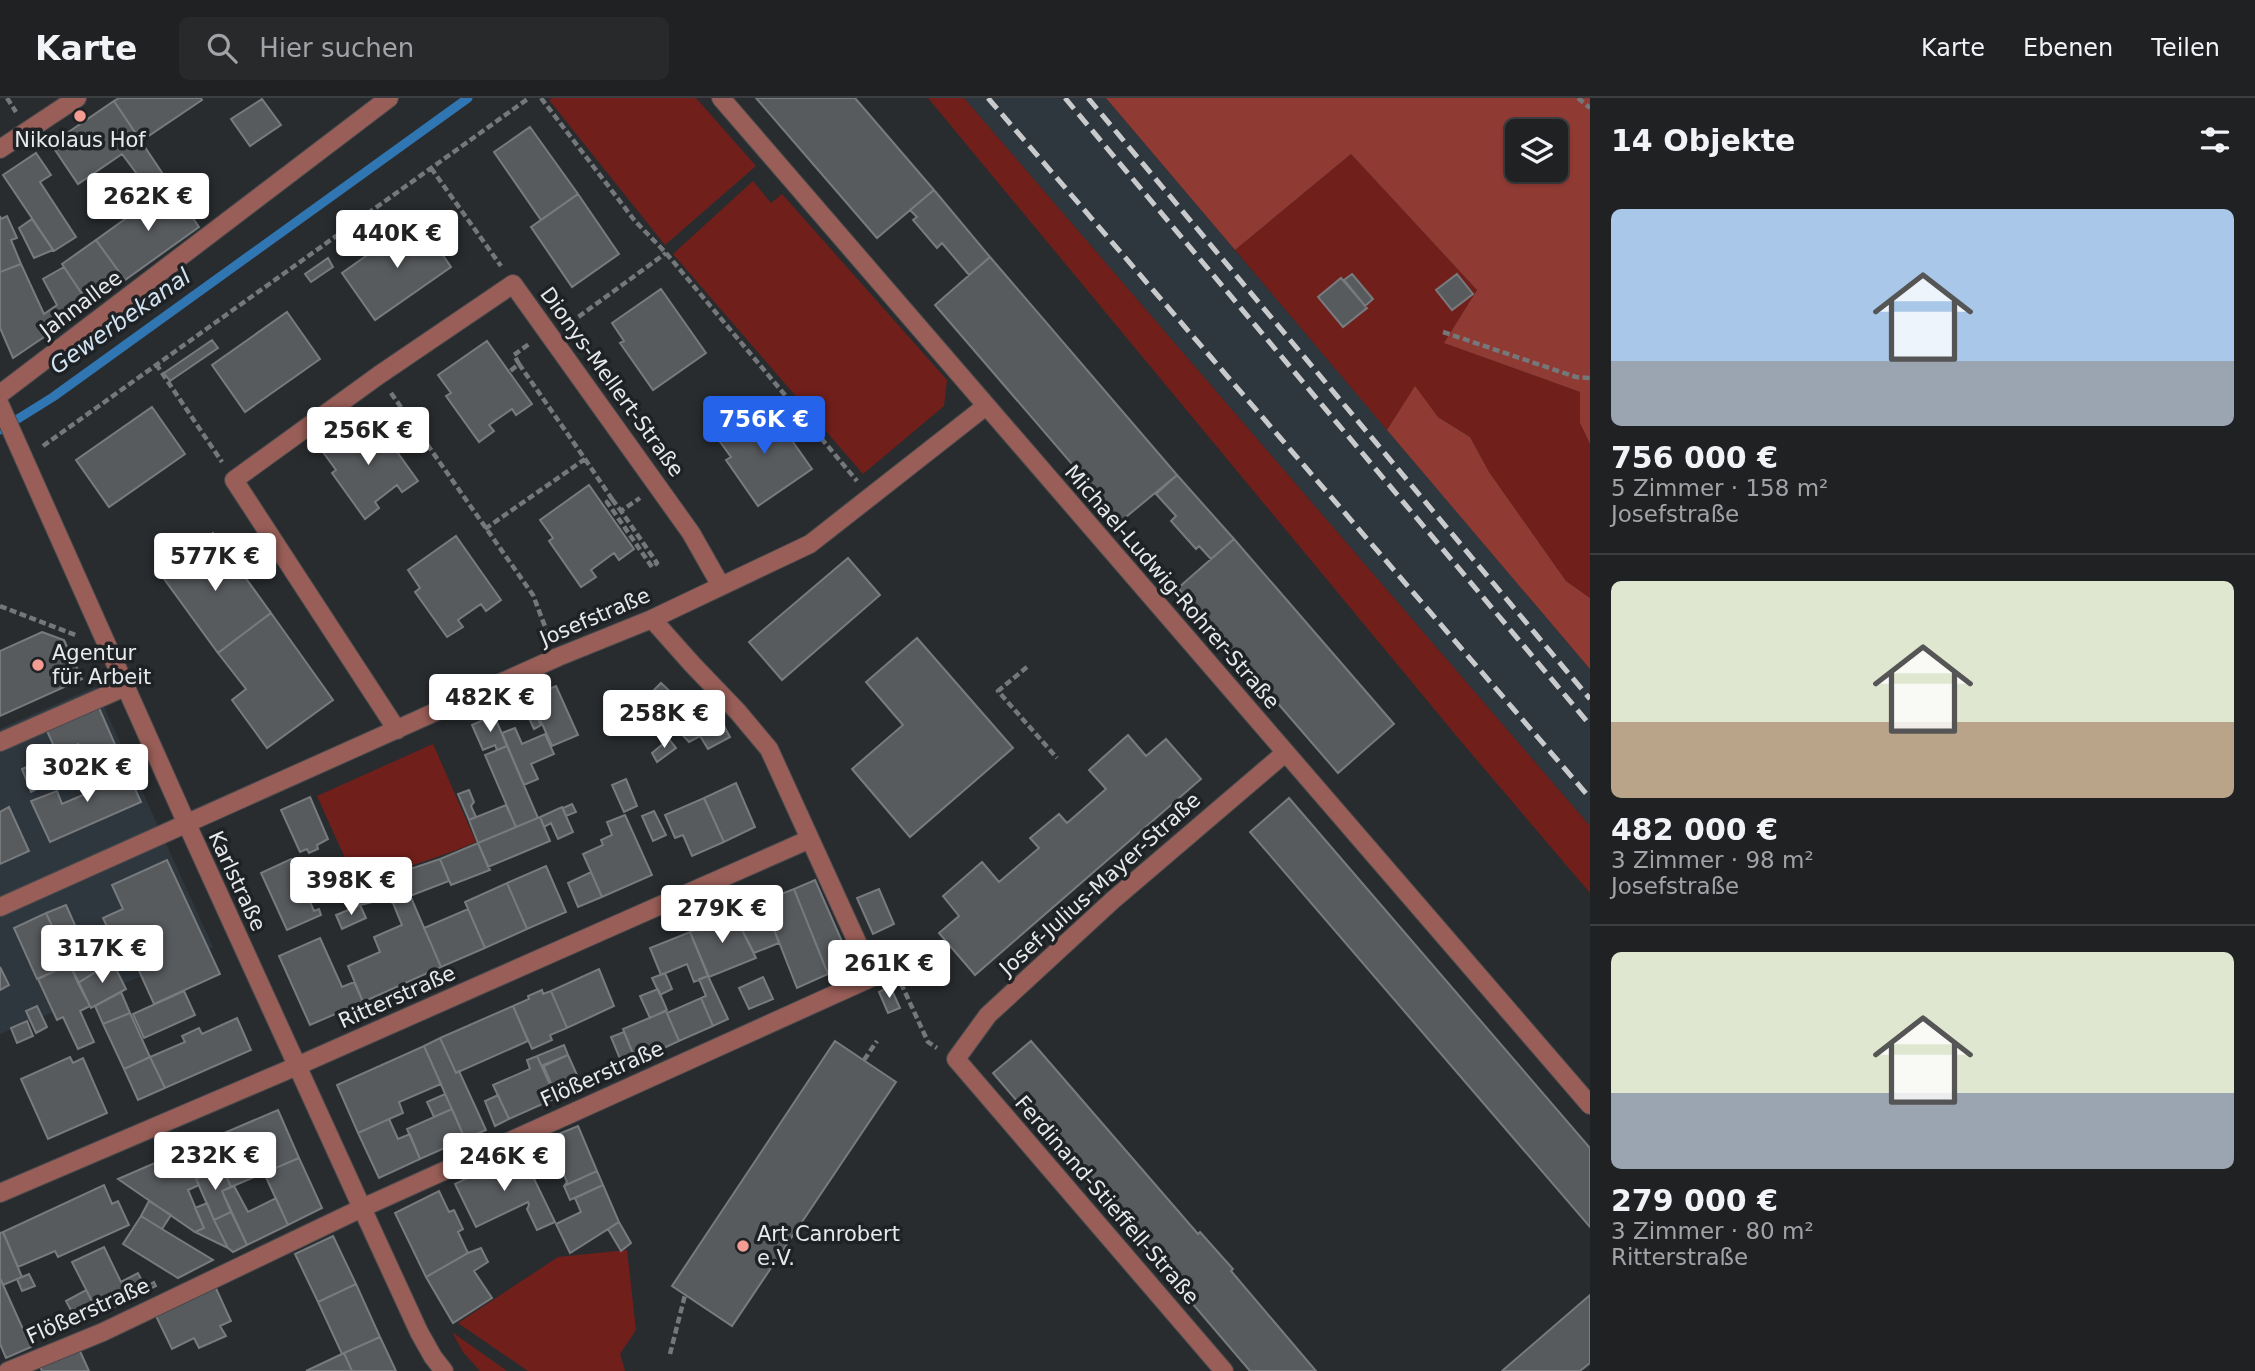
<!DOCTYPE html>
<html lang="de">
<meta charset="utf-8">
<style>
:root{--surface:#1f2123;--page:#27292b;--text:#f1f3f6;--muted:#a1a3a6;--line:#3c3e41;--accent:#2563eb}
body{margin:0;font-family:"DejaVu Sans",sans-serif;background:var(--page);color:var(--text);height:100vh;display:flex;flex-direction:column;font-size:26px;white-space:nowrap}
*{box-sizing:border-box;margin:0}
p{font-size:23px;color:var(--muted)}
.icon{flex:none;width:38px;height:38px;fill:none;stroke:currentColor;stroke-width:2;stroke-linecap:round;stroke-linejoin:round}
.map{position:relative;flex:1;overflow:hidden}
.details{display:flex;flex-direction:column;background:var(--surface);width:665px}
.details>*{flex:none}
.fabs{position:absolute;left:1505px;top:21px;display:grid;gap:14px}
.fabs a{display:grid;place-items:center;width:63px;height:63px;border-radius:10px;background:var(--surface);box-shadow:0 2px 5px #0004,0 0 0 2px var(--line);font-size:35px}
.price{position:absolute;translate:-50% -60px;padding:0 16px;border-radius:7px;background:#fff;color:#222;font-size:23px;line-height:46px;filter:drop-shadow(0 2px 4px #0008)}
.price::after{content:'';position:absolute;left:50%;top:42px;width:21px;height:16px;margin-left:-10px;background:inherit;clip-path:polygon(0 0,100% 0,50% 100%)}
.price.selected{background:var(--accent);color:#fff}
ul{padding:0;list-style:none}
li{display:grid;align-content:center;gap:14px;height:371px;padding:0 21px}
li+li{border-top:2px solid var(--line)}
li span{display:grid;place-items:center;height:217px;border-radius:10px;color:#555}
li>.icon{margin-inline-start:auto}
span .icon{width:126px;height:126px;fill:#fffc;stroke-width:1}
li b{font-size:30px}
h2{display:flex;justify-content:space-between;align-items:center;height:84px;padding:0 21px;font-size:30px}
header{display:flex;align-items:center;gap:42px;box-sizing:border-box;height:98px;padding:0 35px;background:var(--surface);border-bottom:2px solid var(--line)}
header strong{font-size:33px}
nav{display:flex;gap:38px;margin-inline-start:auto;font-size:24px}
.search{width:490px;height:63px;background:var(--page);display:flex;align-items:center;gap:18px;box-sizing:border-box;padding:0 24px;border-radius:10px;color:var(--muted);font-size:26px}
main{display:flex;flex:1;min-height:0}
.map>svg:first-child{display:block}
.built{fill:#2f373e}
.green{fill:#711f1b}
.forest{fill:#8f3a33;fill-rule:evenodd}
.lines{fill:none;stroke-linecap:round;stroke-linejoin:round}
.stream{stroke:#3076b2;stroke-width:9}
.building{fill:#585b5e;stroke:#777b7e;stroke-width:2}
.minor-casing{stroke:#474a4d;stroke-width:20}
.path{stroke:#75787b;stroke-width:4.5;stroke-dasharray:7 3.5;stroke-linecap:butt}
.minor{stroke:#995e57;stroke-width:18}
.rail{stroke:#c8cacc;stroke-width:5;stroke-dasharray:14 7;stroke-linecap:butt}
.poi-dot{fill:#f59c92;stroke:#1f2225;stroke-width:2.5}
.labels{text-anchor:middle;stroke-width:7;stroke-linejoin:round;paint-order:stroke}
.poi-label{font-size:21px;fill:#e7e9eb;stroke:#1f2225;text-anchor:start}
.street-label{font-size:21px;fill:#e7e9eb;stroke:#1f2225}
.water-label{font-size:23px;font-style:italic;fill:#d2e3f4;stroke:#1f2225}
</style>
<header>
<strong>Karte</strong>
<div class="search"><svg class="icon" aria-label="search" viewBox="0 0 24 24"><circle cx="10" cy="10" r="6"/><path d="M15 15l6 6"/></svg>Hier suchen</div>
<nav><a>Karte</a><a>Ebenen</a><a>Teilen</a></nav>
</header>
<main>
<div class="map">
<svg width="1590" height="1273" viewBox="0 0 1590 1273">
<rect width="100%" height="100%" fill="#292c2f"/>
<path class="built" d="M 964,0 L 1106,0 L 1590,571 L 1590,728 Z
M 95,589 L 213,849 L 0,936 L 0,631 Z"/>
<path class="green" d="M 552,0 L 696,0 L 756,68 L 665,147 L 549,2 Z
M 928,0 L 964,0 L 1590,728 L 1590,795 L 1459,641 Z
M 1351,56 L 1477,192 L 1445,245 L 1580,294 L 1580,325 L 1590,346 L 1590,500 L 1566,483 L 1489,374 L 1470,339 L 1438,319 L 1415,289 L 1387,332 L 1235,152 Z
M 753,83 L 771,105 L 782,96 L 947,282 L 944,308 L 863,376 L 673,156 Z
M 433,646 L 476,744 C 436,761 397,773 355,782 L 317,698 Z
M 627,1152 L 636,1232 L 620,1256 L 625,1273 L 528,1273 L 458,1225 L 558,1159 Z
M 452,1234 L 507,1273 L 480,1273 L 463,1254 Z"/>
<path class="forest" d="M 1106,0 L 1590,0 L 1590,346 L 1580,325 L 1580,294 L 1444,245 L 1477,192 L 1351,56 L 1235,152 ZM 1517,33 L 1556,33 L 1556,72 L 1517,72 Z
M 1415,288 L 1438,319 L 1470,339 L 1489,374 L 1566,483 L 1590,500 L 1590,571 L 1387,332 Z"/>
<g class="lines">
<path class="stream" d="M 0,332 L 53,299 L 468,0"/>
</g>
<path class="building" d="M 119,0 L 201,0 L 202,2 L 141,43 L 114,3 Z
M 756,0 L 855,0 L 934,92 L 877,140 Z
M 262,1 L 281,27 L 250,48 L 231,21 Z
M 114,3 L 171,88 L 155,100 L 122,56 L 78,86 L 51,46 Z
M 530,29 L 578,96 L 541,122 L 494,54 Z
M 36,55 L 51,77 L 40,84 L 76,139 L 54,153 L 3,77 Z
M 171,88 L 199,129 L 125,182 L 96,142 Z
M 934,92 L 990,159 L 969,177 L 942,145 L 937,150 L 913,122 L 917,119 L 910,112 Z
M 578,96 L 619,156 L 572,189 L 531,129 Z
M 0,118 L 1,121 L 7,118 L 17,140 L 11,142 L 21,166 L 0,174 Z
M 32,121 L 53,152 L 34,160 L 19,130 Z
M 418,121 L 451,169 L 375,222 L 342,175 Z
M 96,142 L 125,182 L 90,208 L 62,166 Z
M 990,159 L 1177,377 L 1121,423 L 935,207 Z
M 328,160 L 333,169 L 311,184 L 305,176 Z
M 21,166 L 44,216 L 57,207 L 43,181 L 64,169 L 90,208 L 13,260 L 0,230 L 0,174 Z
M 1352,176 L 1373,201 L 1365,208 L 1344,182 Z
M 1457,176 L 1473,196 L 1452,212 L 1436,192 Z
M 1341,180 L 1367,210 L 1343,229 L 1318,199 Z
M 661,191 L 706,255 L 653,292 L 620,245 L 624,243 L 612,225 Z
M 287,214 L 320,261 L 245,314 L 212,267 Z
M 212,242 L 218,250 L 170,283 L 164,275 Z
M 487,243 L 532,306 L 516,317 L 512,311 L 489,327 L 494,333 L 479,344 L 446,298 L 451,295 L 438,277 Z
M 767,307 L 812,371 L 758,408 L 726,362 L 731,359 L 718,341 Z
M 152,309 L 185,356 L 109,409 L 76,362 Z
M 372,319 L 418,383 L 402,394 L 397,387 L 375,404 L 379,410 L 365,421 L 332,375 L 336,372 L 323,354 Z
M 1177,377 L 1234,441 L 1211,461 L 1199,448 L 1196,451 L 1171,423 L 1176,418 L 1156,396 Z
M 589,387 L 634,451 L 619,462 L 614,455 L 591,472 L 596,479 L 581,489 L 549,443 L 553,440 L 540,422 Z
M 213,435 L 271,515 L 218,555 L 159,474 Z
M 456,438 L 501,502 L 486,513 L 481,506 L 458,522 L 463,529 L 447,539 L 415,494 L 420,490 L 408,472 Z
M 1234,441 L 1394,626 L 1338,675 L 1178,490 Z
M 848,460 L 880,497 L 782,582 L 749,544 Z
M 271,515 L 333,602 L 267,650 L 232,602 L 246,591 L 218,555 Z
M 42,534 L 64,542 L 82,581 L 0,618 L 0,553 Z
M 917,540 L 1013,650 L 910,739 L 852,671 L 903,627 L 866,584 Z
M 661,585 L 688,610 L 668,630 L 653,624 L 657,620 L 641,605 Z
M 556,588 L 578,637 L 552,648 L 530,599 Z
M 696,601 L 723,626 L 689,644 L 672,626 Z
M 99,610 L 124,667 L 86,684 L 76,663 L 84,660 L 78,646 L 57,655 L 47,633 Z
M 535,615 L 541,627 L 534,631 L 528,618 Z
M 494,617 L 507,648 L 497,652 L 495,647 L 483,652 L 472,627 Z
M 723,626 L 730,639 L 708,651 L 700,638 Z
M 515,630 L 522,646 L 545,636 L 554,656 L 531,666 L 538,681 L 524,687 L 502,635 Z
M 1128,637 L 1146,658 L 1166,641 L 1201,681 L 975,877 L 939,835 L 959,818 L 943,798 L 982,764 L 999,784 L 1039,750 L 1030,740 L 1059,716 L 1067,725 L 1106,691 L 1089,672 Z
M 669,641 L 676,650 L 657,664 L 652,655 Z
M 507,648 L 538,720 L 516,729 L 485,657 Z
M 56,656 L 66,677 L 31,694 L 22,671 Z
M 124,667 L 141,704 L 50,744 L 31,703 L 57,693 L 62,706 L 90,694 L 86,684 Z
M 626,681 L 637,708 L 624,714 L 612,687 Z
M 736,685 L 755,729 L 724,744 L 704,700 Z
M 469,692 L 474,704 L 471,708 L 476,719 L 469,722 L 458,696 Z
M 310,699 L 328,741 L 317,747 L 318,751 L 309,755 L 307,751 L 300,754 L 281,712 Z
M 704,700 L 724,744 L 692,758 L 683,737 L 675,740 L 665,717 Z
M 1289,700 L 1590,1050 L 1590,1129 L 1250,734 Z
M 572,706 L 576,714 L 566,718 L 563,710 Z
M 506,707 L 516,729 L 478,745 L 469,722 Z
M 9,709 L 29,753 L 0,766 L 0,714 Z
M 562,709 L 573,734 L 558,741 L 551,725 L 544,729 L 540,719 Z
M 654,713 L 666,737 L 653,743 L 642,718 Z
M 625,717 L 652,777 L 602,799 L 583,756 L 603,747 L 601,742 L 612,737 L 607,724 Z
M 540,719 L 550,743 L 488,769 L 478,745 Z
M 478,745 L 490,772 L 451,787 L 440,761 Z
M 291,761 L 314,813 L 319,811 L 321,817 L 287,832 L 261,775 Z
M 440,761 L 449,783 L 410,798 L 401,774 Z
M 167,762 L 220,876 L 154,906 L 131,855 L 121,859 L 103,820 L 123,811 L 112,787 Z
M 546,768 L 566,814 L 527,831 L 507,785 Z
M 401,774 L 409,795 L 360,807 L 349,785 Z
M 591,774 L 602,799 L 578,809 L 568,785 Z
M 815,782 L 851,864 L 828,876 L 794,791 Z
M 507,785 L 527,831 L 485,850 L 465,804 Z
M 794,791 L 828,876 L 797,890 L 763,803 Z
M 879,791 L 894,826 L 873,836 L 857,800 Z
M 409,795 L 441,869 L 363,904 L 348,868 L 380,854 L 374,839 L 402,827 L 393,805 L 384,801 Z
M 763,803 L 779,845 L 754,855 L 734,816 Z
M 66,807 L 83,845 L 64,854 L 46,815 Z
M 360,807 L 366,820 L 342,831 L 336,817 Z
M 468,811 L 485,850 L 441,869 L 424,830 Z
M 46,815 L 70,866 L 37,881 L 14,830 Z
M 734,816 L 756,860 L 709,879 L 690,834 Z
M 690,834 L 708,878 L 694,884 L 687,866 L 661,877 L 650,850 Z
M 320,840 L 342,889 L 354,884 L 363,904 L 310,927 L 279,858 Z
M 90,842 L 102,870 L 78,885 L 64,854 Z
M 112,863 L 126,891 L 91,910 L 78,885 Z
M 70,866 L 90,908 L 80,913 L 94,944 L 78,951 L 63,919 L 57,922 L 38,881 Z
M 0,869 L 9,887 L 0,892 Z
M 599,871 L 614,908 L 567,930 L 551,893 Z
M 665,875 L 672,891 L 660,897 L 652,880 Z
M 708,878 L 728,921 L 713,928 L 701,900 L 706,898 L 699,881 Z
M 763,879 L 773,901 L 749,911 L 739,890 Z
M 890,888 L 900,910 L 888,915 L 879,894 Z
M 658,891 L 667,912 L 650,920 L 640,898 Z
M 542,892 L 543,896 L 551,893 L 567,930 L 550,937 L 552,942 L 532,951 L 513,908 L 529,901 L 528,898 Z
M 184,893 L 195,917 L 144,940 L 133,916 Z
M 121,894 L 130,915 L 103,926 L 95,908 Z
M 701,900 L 713,928 L 679,943 L 667,915 Z
M 37,908 L 47,929 L 36,935 L 26,913 Z
M 513,908 L 528,943 L 456,975 L 440,940 Z
M 666,913 L 679,943 L 636,963 L 623,931 Z
M 130,915 L 150,959 L 124,971 L 103,926 Z
M 237,920 L 251,952 L 165,990 L 150,959 L 185,944 L 182,938 L 199,930 L 202,936 Z
M 27,923 L 33,938 L 17,945 L 11,930 Z
M 624,934 L 636,963 L 623,968 L 611,939 Z
M 440,940 L 456,975 L 459,973 L 486,1032 L 465,1041 L 424,948 Z
M 835,943 L 896,984 L 732,1228 L 672,1188 Z
M 1031,943 L 1198,1136 L 1200,1134 L 1233,1171 L 1231,1173 L 1316,1273 L 1250,1273 L 1192,1205 L 1191,1207 L 993,975 Z
M 564,947 L 568,957 L 542,969 L 537,958 Z
M 424,948 L 441,986 L 399,1004 L 403,1015 L 358,1035 L 337,987 Z
M 568,957 L 582,988 L 557,999 L 543,967 Z
M 537,958 L 556,1000 L 509,1021 L 493,987 L 530,971 L 527,962 Z
M 70,959 L 73,965 L 83,960 L 107,1015 L 48,1041 L 21,981 Z
M 150,959 L 165,990 L 138,1002 L 124,971 Z
M 445,996 L 452,1011 L 434,1019 L 427,1004 Z
M 498,997 L 509,1021 L 495,1028 L 485,1003 Z
M 452,1011 L 465,1041 L 420,1061 L 407,1031 Z
M 278,1012 L 299,1060 L 231,1089 L 210,1041 Z
M 389,1021 L 398,1041 L 410,1036 L 420,1061 L 379,1080 L 358,1035 Z
M 578,1028 L 597,1073 L 564,1088 L 567,1084 L 549,1040 Z
M 210,1041 L 222,1069 L 196,1081 L 199,1087 L 188,1092 L 204,1130 L 195,1134 L 118,1081 Z
M 521,1054 L 555,1124 L 537,1132 L 527,1111 L 529,1107 L 528,1104 L 476,1129 L 455,1086 Z
M 299,1060 L 322,1110 L 288,1127 L 264,1075 Z
M 222,1069 L 231,1089 L 222,1093 L 231,1114 L 214,1122 L 196,1081 Z
M 597,1073 L 603,1087 L 570,1102 L 564,1088 Z
M 104,1087 L 112,1106 L 118,1103 L 129,1127 L 58,1159 L 55,1153 L 18,1169 L 3,1134 Z
M 603,1087 L 619,1124 L 570,1155 L 556,1126 L 581,1114 L 575,1100 Z
M 234,1088 L 248,1114 L 276,1100 L 288,1127 L 247,1147 L 222,1093 Z
M 439,1093 L 449,1114 L 454,1112 L 463,1131 L 458,1134 L 468,1155 L 426,1179 L 395,1115 Z
M 149,1103 L 171,1117 L 162,1131 L 141,1118 Z
M 207,1105 L 214,1122 L 228,1150 L 195,1134 L 204,1130 L 195,1110 Z
M 231,1114 L 247,1147 L 233,1154 L 228,1150 L 214,1122 Z
M 141,1118 L 162,1131 L 213,1162 L 178,1180 L 173,1177 L 123,1146 Z
M 619,1124 L 631,1145 L 621,1153 L 608,1131 Z
M 3,1134 L 22,1179 L 3,1187 L 0,1180 L 0,1135 Z
M 333,1138 L 356,1186 L 318,1204 L 295,1156 Z
M 104,1149 L 121,1184 L 138,1175 L 145,1189 L 154,1184 L 156,1188 L 99,1217 L 72,1164 Z
M 481,1150 L 488,1164 L 474,1173 L 492,1200 L 453,1225 L 426,1179 L 468,1155 Z
M 29,1176 L 35,1188 L 22,1193 L 17,1181 Z
M 0,1180 L 31,1249 L 6,1260 L 0,1246 Z
M 214,1186 L 231,1223 L 220,1228 L 226,1238 L 199,1250 L 194,1240 L 172,1251 L 155,1216 Z
M 356,1186 L 380,1239 L 342,1256 L 318,1204 Z
M 86,1192 L 95,1209 L 75,1220 L 66,1203 Z
M 1590,1197 L 1590,1265 L 1580,1273 L 1502,1273 Z
M 380,1239 L 396,1273 L 352,1273 L 344,1255 Z
M 79,1251 L 89,1273 L 42,1273 L 40,1269 Z
M 344,1255 L 352,1273 L 306,1273 L 342,1256 Z"/>
<g class="lines">
<g class="minor-casing">
<path id="minor" d="M 721,0 L 1590,1007
M 0,51 L 77,0
M 0,296 L 389,0
M 0,307 L 186,724 L 362,1110 L 419,1234 L 433,1259 L 444,1273
M 397,632 L 234,382 L 379,277 L 513,186 L 691,435 L 721,488
M 0,644 L 125,589
M 0,809 L 558,559 L 652,521 L 810,446 L 986,308
M 0,1095 L 297,968 L 810,741
M 8,1273 L 103,1234 L 362,1110 L 873,879 L 769,651 L 738,614 L 692,566 L 652,521
M 1224,1273 L 956,961 L 988,917 L 1113,802 L 1285,655"/>
</g>
<path class="path" d="M 7,0 L 16,14
M 541,0 L 635,123 L 666,155 L 857,383
M 1578,0 L 1590,10
M 431,70 L 501,168
M 570,225 L 666,155
M 1443,234 L 1576,279 L 1590,280
M 156,266 L 222,364
M 519,266 L 514,257 L 529,246
M 391,295 L 533,497 L 549,539
M 43,348 L 529,0
M 585,361 L 612,401 L 607,404 L 652,469 L 657,465 L 621,413 L 640,400
M 612,401 L 621,413
M 485,431 L 585,361 L 519,266 L 509,274
M 0,508 L 78,538
M 1027,569 L 998,593 L 1057,660
M 894,878 L 899,881 L 928,944 L 937,950
M 864,962 L 877,943
M 670,1256 L 685,1197"/>
<use href="#minor" class="minor"/>
<path class="rail" d="M 988,0 L 1590,700
M 1065,0 L 1590,627
M 1088,0 L 1590,601"/>
</g>
<g class="poi-dot">
<circle cx="80" cy="18" r="7"/>
<circle cx="38" cy="567" r="7"/>
<circle cx="743" cy="1148" r="7"/>
</g>
<g class="labels">
<g class="poi-label">
<text x="80" y="49" text-anchor="middle">Nikolaus Hof</text>
<text x="52" y="562">Agentur<tspan x="52" dy="24">für Arbeit</tspan></text>
<text x="757" y="1143">Art Canrobert<tspan x="757" dy="24">e.V.</tspan></text>
</g>
<g class="street-label">
<text transform="translate(81 206) rotate(-37)" y="7">Jahnallee</text>
<text transform="translate(612 284) rotate(54)" y="7">Dionys-Mellert-Straße</text>
<text transform="translate(1172 489) rotate(49)" y="7">Michael-Ludwig-Rohrer-Straße</text>
<text transform="translate(595 519) rotate(-23)" y="7">Josefstraße</text>
<text transform="translate(237 783) rotate(65)" y="7">Karlstraße</text>
<text transform="translate(1100 786) rotate(-42)" y="7">Josef-Julius-Mayer-Straße</text>
<text transform="translate(397 899) rotate(-24)" y="7">Ritterstraße</text>
<text transform="translate(602 976) rotate(-24)" y="7">Flößerstraße</text>
<text transform="translate(1107 1102) rotate(49)" y="7">Ferdinand-Stieffell-Straße</text>
<text transform="translate(88 1213) rotate(-24)" y="7">Flößerstraße</text>
</g>
<g class="water-label">
<text transform="translate(120 223) rotate(-35)" y="8">Gewerbekanal</text>
</g>
</g>
</svg>
<div class="fabs">
<a><svg class="icon" aria-label="layers" viewBox="0 0 24 24"><path d="M12 4l9 5-9 5-9-5zM3 14l9 5 9-5"/></svg></a>
</div>
<b class="price" style="left:148px;top:135px">262K €</b>
<b class="price" style="left:397px;top:172px">440K €</b>
<b class="price selected" style="left:764px;top:358px">756K €</b>
<b class="price" style="left:368px;top:369px">256K €</b>
<b class="price" style="left:215px;top:495px">577K €</b>
<b class="price" style="left:490px;top:636px">482K €</b>
<b class="price" style="left:664px;top:652px">258K €</b>
<b class="price" style="left:87px;top:706px">302K €</b>
<b class="price" style="left:351px;top:819px">398K €</b>
<b class="price" style="left:722px;top:847px">279K €</b>
<b class="price" style="left:102px;top:887px">317K €</b>
<b class="price" style="left:889px;top:902px">261K €</b>
<b class="price" style="left:215px;top:1094px">232K €</b>
<b class="price" style="left:504px;top:1095px">246K €</b>
</div>
<section class="details">
<h2>14 Objekte<svg class="icon" aria-label="filters" viewBox="0 0 24 24"><path d="M4 7h16M4 17h16"/><circle cx="9" cy="7" r="2"/><circle cx="15" cy="17" r="2"/></svg></h2>
<ul>
<li><span style="background:linear-gradient(#a9c7e8 70%,#9aa5b1 0)"><svg class="icon" aria-label="home" viewBox="0 0 24 24"><path d="M3 11l9-7 9 7M6 9v11h12V9"/></svg></span><div><b>756 000 €</b><p>5 Zimmer · 158 m²</p><p>Josefstraße</p></div></li>
<li><span style="background:linear-gradient(#dfe7d0 65%,#b9a48a 0)"><svg class="icon" aria-label="home" viewBox="0 0 24 24"><path d="M3 11l9-7 9 7M6 9v11h12V9"/></svg></span><div><b>482 000 €</b><p>3 Zimmer · 98 m²</p><p>Josefstraße</p></div></li>
<li><span style="background:linear-gradient(#dfe7d0 65%,#9aa5b1 0)"><svg class="icon" aria-label="home" viewBox="0 0 24 24"><path d="M3 11l9-7 9 7M6 9v11h12V9"/></svg></span><div><b>279 000 €</b><p>3 Zimmer · 80 m²</p><p>Ritterstraße</p></div></li>
</ul>
</section>
</main>
